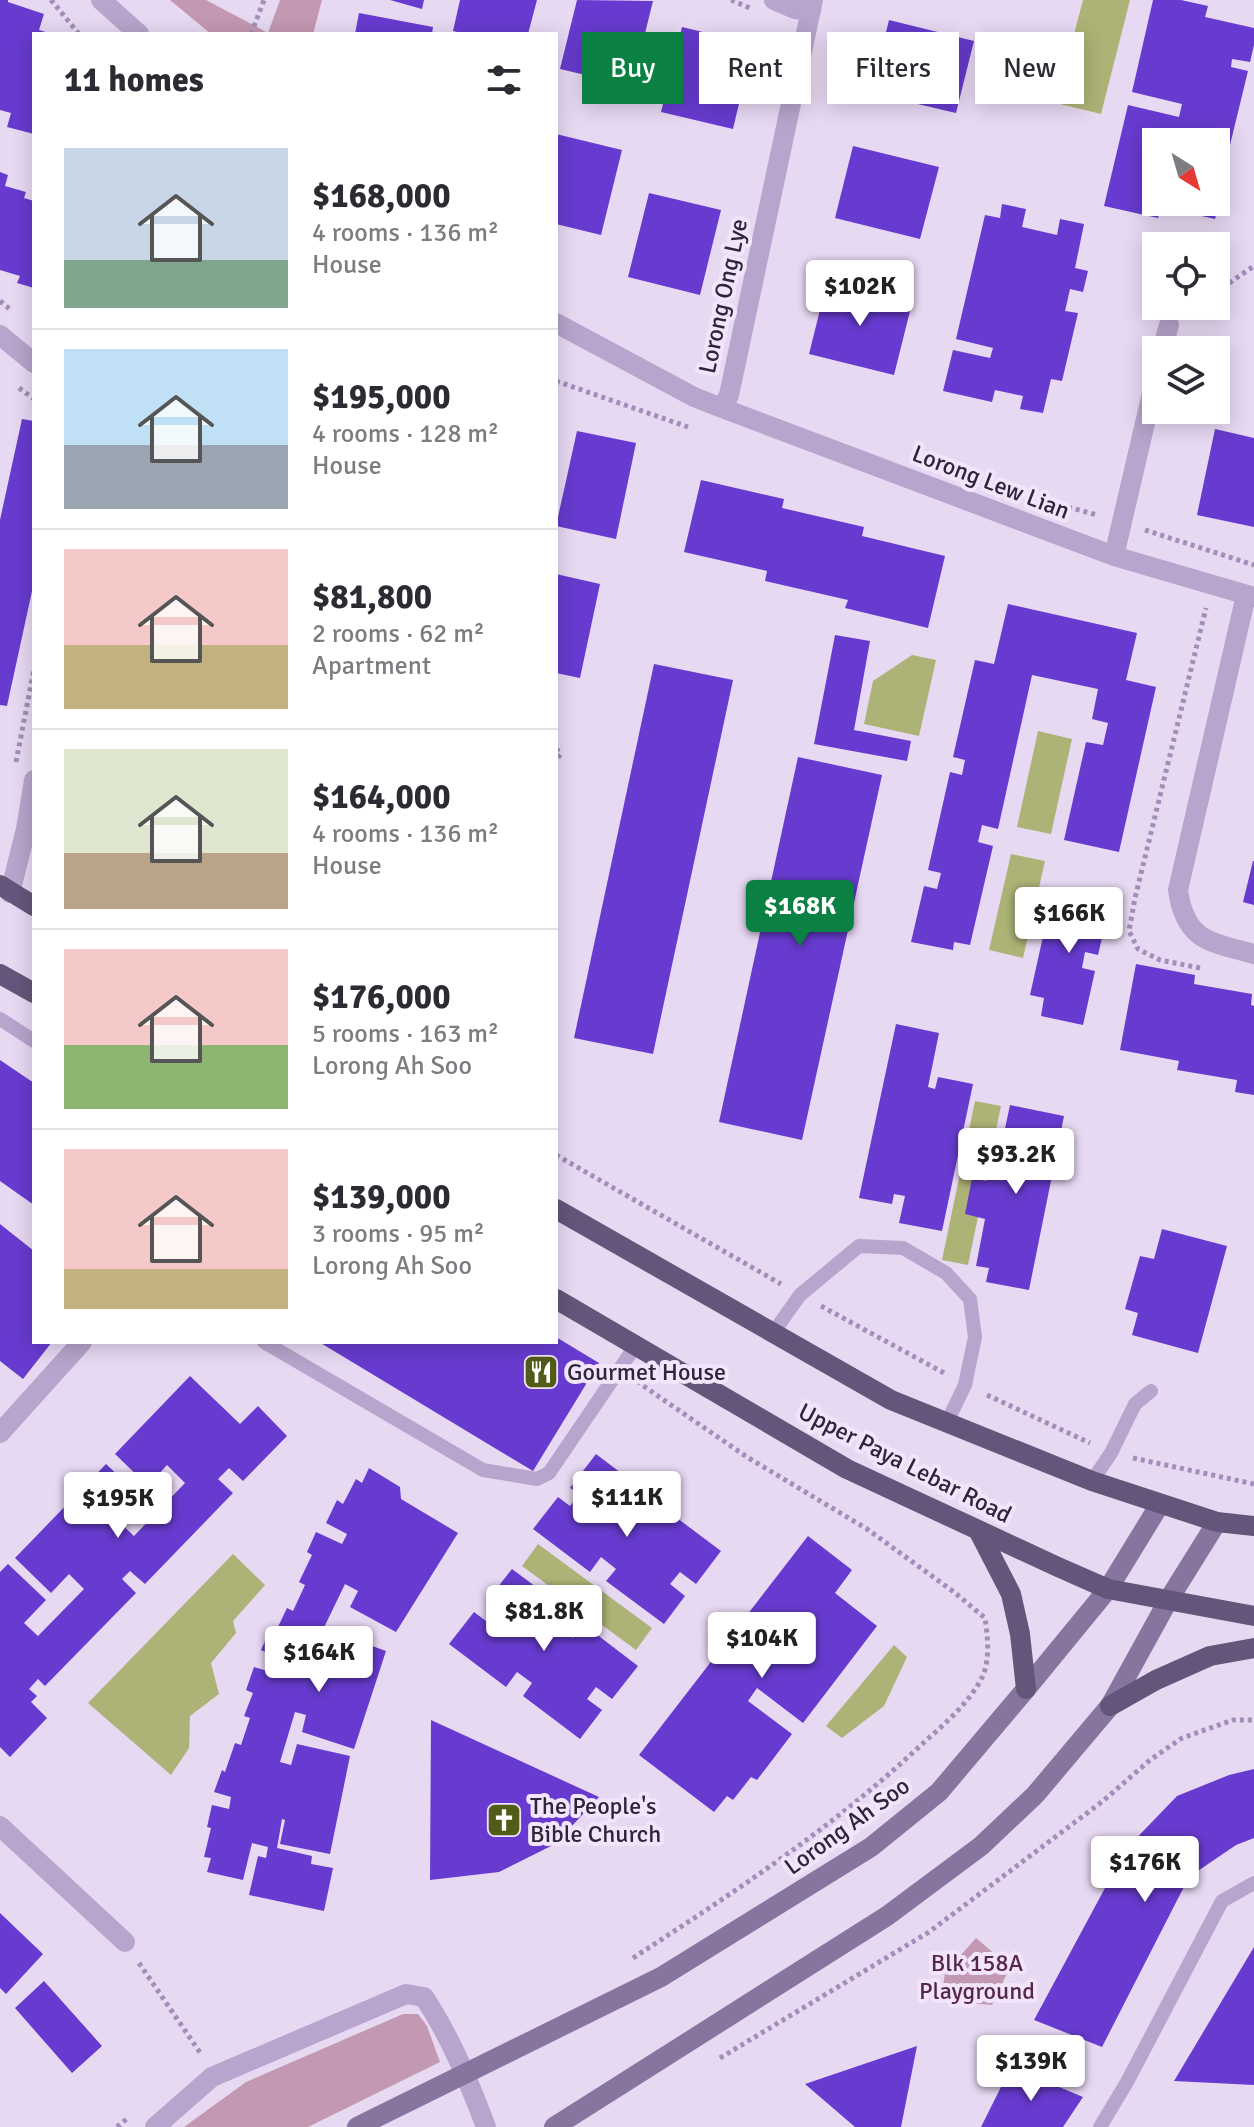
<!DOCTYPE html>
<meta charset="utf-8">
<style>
:root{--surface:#fff;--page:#f2f2f3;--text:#2b2b33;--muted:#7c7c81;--line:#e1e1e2;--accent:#0b8043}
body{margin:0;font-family:Signika,sans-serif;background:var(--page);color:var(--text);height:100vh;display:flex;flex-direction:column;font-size:30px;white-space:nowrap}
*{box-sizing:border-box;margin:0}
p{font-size:26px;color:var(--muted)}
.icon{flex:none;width:44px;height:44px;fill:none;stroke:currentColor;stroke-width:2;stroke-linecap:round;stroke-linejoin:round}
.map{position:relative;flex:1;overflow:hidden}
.side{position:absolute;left:32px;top:32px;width:526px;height:1312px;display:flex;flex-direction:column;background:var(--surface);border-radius:0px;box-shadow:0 4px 20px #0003}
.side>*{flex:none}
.top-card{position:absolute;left:582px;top:32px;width:552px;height:72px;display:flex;gap:16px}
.needle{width:52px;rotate:143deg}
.tools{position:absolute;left:1142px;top:128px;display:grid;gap:16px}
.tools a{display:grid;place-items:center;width:88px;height:88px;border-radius:0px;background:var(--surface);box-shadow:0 4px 20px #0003;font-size:40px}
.price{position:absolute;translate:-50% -68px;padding:0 18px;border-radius:8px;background:#fff;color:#222;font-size:26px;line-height:52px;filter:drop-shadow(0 2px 4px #0008)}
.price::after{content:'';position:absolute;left:50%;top:48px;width:24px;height:18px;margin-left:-12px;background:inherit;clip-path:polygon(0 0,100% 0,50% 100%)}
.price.selected{background:var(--accent);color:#fff}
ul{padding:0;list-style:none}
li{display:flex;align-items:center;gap:24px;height:200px;padding:0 32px}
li+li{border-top:2px solid var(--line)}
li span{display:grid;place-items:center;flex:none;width:224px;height:160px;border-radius:0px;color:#555}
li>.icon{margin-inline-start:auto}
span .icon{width:96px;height:96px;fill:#fffc;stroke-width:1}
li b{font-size:34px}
h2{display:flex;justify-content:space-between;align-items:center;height:96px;padding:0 32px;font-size:34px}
.tag{padding:0 28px;border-radius:0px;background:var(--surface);box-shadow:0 4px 20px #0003;font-size:28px;line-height:72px}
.tag.selected{background:var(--accent);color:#fff}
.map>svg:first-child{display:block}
.green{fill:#c398b2}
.water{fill:#adb276}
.building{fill:#673bcf}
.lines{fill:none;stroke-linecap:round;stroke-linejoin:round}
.path{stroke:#a28eb8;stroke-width:5;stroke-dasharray:4 4;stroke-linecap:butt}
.service{stroke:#b8a4cc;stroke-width:14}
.minor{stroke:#b8a4cc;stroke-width:20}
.secondary{stroke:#8775a0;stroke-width:20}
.primary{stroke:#64567a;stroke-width:20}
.labels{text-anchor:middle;stroke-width:8;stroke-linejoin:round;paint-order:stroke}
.street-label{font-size:24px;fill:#2c2637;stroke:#f2e5fb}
.poi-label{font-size:24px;fill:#2c2637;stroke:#f2e5fb;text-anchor:start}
.park-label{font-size:24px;fill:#572843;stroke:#f2e5fb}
</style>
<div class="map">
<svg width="1254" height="2127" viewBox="0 0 1254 2127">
<rect width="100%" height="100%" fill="#e8d9f3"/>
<path class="green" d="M 170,0 L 206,0 L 268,33 L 280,0 L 322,0 L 313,34 L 211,34 Z
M 976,1938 L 1010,1967 L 992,2005 L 941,2000 L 945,1973 Z
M 403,2014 L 418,2014 L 427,2026 L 440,2062 L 308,2127 L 184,2127 L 246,2082 Z"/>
<path class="water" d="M 1083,0 L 1130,0 L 1101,114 L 1056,103 Z
M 912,655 L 936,660 L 919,736 L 864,724 L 873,681 Z
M 1038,731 L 1072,739 L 1051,834 L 1017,827 Z
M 1011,854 L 1045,861 L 1023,958 L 989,950 Z
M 975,1101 L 1001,1106 L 968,1265 L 942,1260 Z
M 538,1544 L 652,1628 L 636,1650 L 522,1566 Z
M 233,1554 L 265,1585 L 233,1621 L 236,1633 L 211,1663 L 219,1694 L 190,1716 L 189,1748 L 171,1775 L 88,1703 Z
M 894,1645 L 907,1657 L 884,1706 L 842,1738 L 826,1726 Z"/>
<path class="building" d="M 0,0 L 8,0 L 8,2 L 44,14 L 39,30 L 49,33 L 34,34 L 34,134 L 7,127 L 11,113 L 0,110 Z
M 390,0 L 424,0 L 422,9 Z
M 460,0 L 537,0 L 528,34 L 466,34 L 453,31 Z
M 577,0 L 653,1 L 632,86 L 560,69 Z
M 1153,0 L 1181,0 L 1208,6 L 1205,17 L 1254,28 L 1254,45 L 1250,62 L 1232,59 L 1231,67 L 1248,71 L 1230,145 L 1211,141 L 1156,142 L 1156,202 L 1216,202 L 1216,198 L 1220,199 L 1215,219 L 1161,207 L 1158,218 L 1104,206 L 1128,105 L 1179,117 L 1182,104 L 1132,92 Z
M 359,13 L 433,27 L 432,34 L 355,34 Z
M 889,20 L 974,41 L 956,113 L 871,93 Z
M 682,27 L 753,44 L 733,129 L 661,112 Z
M 556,134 L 622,150 L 601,235 L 556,224 Z
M 853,146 L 939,167 L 920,239 L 835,218 Z
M 1216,150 L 1222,151 L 1219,161 L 1228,163 L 1225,177 L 1216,175 Z
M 0,172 L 8,175 L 5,186 L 26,192 L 24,198 L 34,201 L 34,288 L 17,283 L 20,276 L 0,270 Z
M 649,193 L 721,210 L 700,295 L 628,277 Z
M 1002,204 L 1026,209 L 1022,227 L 1057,235 L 1060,219 L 1084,224 L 1075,268 L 1088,271 L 1083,292 L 1070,289 L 1065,311 L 1078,313 L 1062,381 L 1051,379 L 1043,413 L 1020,409 L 1023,396 L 995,390 L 992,402 L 943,391 L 953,350 L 990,358 L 993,348 L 956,339 L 985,215 L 1000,218 Z
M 827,282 L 912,303 L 894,375 L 809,354 Z
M 22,419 L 34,421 L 34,582 L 7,706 L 0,705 L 0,520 Z
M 1215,429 L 1254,438 L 1254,527 L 1197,515 Z
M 577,431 L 636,443 L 616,539 L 556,526 Z
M 701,480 L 784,499 L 782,508 L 864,527 L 862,536 L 945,556 L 928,628 L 845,608 L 848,600 L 765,581 L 767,571 L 684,552 Z
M 556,574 L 600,584 L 580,678 L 556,673 Z
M 1008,604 L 1137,633 L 1126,680 L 1156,687 L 1119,852 L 1064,840 L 1086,742 L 1103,745 L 1108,723 L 1092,719 L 1098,689 L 1032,675 L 998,829 L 982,825 L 978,842 L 993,846 L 970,945 L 954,942 L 953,950 L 911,942 L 924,886 L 937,889 L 941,873 L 928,870 L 950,772 L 962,775 L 965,760 L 953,757 L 975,660 L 994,664 Z
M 835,635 L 870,641 L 854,730 L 911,741 L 907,761 L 814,744 Z
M 654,664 L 733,680 L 653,1054 L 574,1038 Z
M 798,757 L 882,775 L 802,1140 L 719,1122 Z
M 1253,861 L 1254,861 L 1254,905 L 1243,902 Z
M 1070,891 L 1111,899 L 1098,955 L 1085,952 L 1082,968 L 1095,971 L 1083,1025 L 1041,1016 L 1044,998 L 1030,995 L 1052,896 L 1068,899 Z
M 1136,964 L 1195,975 L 1194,984 L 1252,994 L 1251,1005 L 1254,1006 L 1254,1095 L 1235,1092 L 1237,1080 L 1177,1070 L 1179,1061 L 1120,1050 Z
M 896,1024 L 939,1033 L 928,1087 L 935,1089 L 938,1077 L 973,1084 L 942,1231 L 899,1223 L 905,1196 L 894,1194 L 892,1204 L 859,1198 Z
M 0,1060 L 34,1083 L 34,1205 L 0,1181 Z
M 1010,1105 L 1064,1116 L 1029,1290 L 986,1282 L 989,1268 L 976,1266 L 985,1219 L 965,1214 L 972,1178 L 986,1181 L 992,1151 L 1000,1152 Z
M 0,1224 L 34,1251 L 34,1342 L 52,1342 L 23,1379 L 0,1361 Z
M 1162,1229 L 1227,1246 L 1198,1353 L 1132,1335 L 1138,1313 L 1125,1309 L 1140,1256 L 1154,1259 Z
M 556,1337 L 599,1363 L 533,1471 L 319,1342 L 556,1342 Z
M 190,1376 L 240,1424 L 258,1406 L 287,1436 L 243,1481 L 229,1468 L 218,1479 L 233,1493 L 145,1584 L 130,1571 L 122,1579 L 136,1593 L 45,1686 L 38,1679 L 29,1689 L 37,1696 L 31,1702 L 47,1718 L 10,1757 L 0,1747 L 0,1572 L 8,1564 L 46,1600 L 24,1623 L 38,1636 L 84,1589 L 69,1574 L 51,1593 L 15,1558 L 106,1464 L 139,1495 L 116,1519 L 134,1536 L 185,1483 L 167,1465 L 148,1486 L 115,1454 Z
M 596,1454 L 650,1495 L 640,1507 L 653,1517 L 661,1506 L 721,1551 L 696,1584 L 680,1572 L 670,1584 L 685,1596 L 664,1624 L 606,1581 L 616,1569 L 601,1557 L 590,1572 L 533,1529 L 558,1497 L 570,1506 L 579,1494 L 570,1488 Z
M 369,1468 L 400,1487 L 401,1499 L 458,1533 L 396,1632 L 350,1607 L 358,1591 L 345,1584 L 317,1642 L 330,1647 L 336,1633 L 386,1651 L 354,1749 L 302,1732 L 306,1715 L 295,1712 L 280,1762 L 291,1765 L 297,1744 L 350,1756 L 330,1854 L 280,1844 L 285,1820 L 282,1819 L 277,1848 L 312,1856 L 311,1864 L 333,1868 L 324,1911 L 249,1895 L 258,1856 L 266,1858 L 268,1847 L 252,1843 L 243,1880 L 207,1872 L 211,1858 L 204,1857 L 211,1828 L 207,1827 L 212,1805 L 229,1809 L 231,1797 L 214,1792 L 222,1770 L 225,1772 L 235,1743 L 241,1745 L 250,1718 L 244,1716 L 253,1693 L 246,1690 L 254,1667 L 274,1673 L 279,1658 L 261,1650 L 271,1628 L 276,1631 L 287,1608 L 293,1611 L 305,1585 L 299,1582 L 312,1555 L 307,1552 L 316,1532 L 342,1544 L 347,1534 L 326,1523 L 337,1500 L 343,1504 L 356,1479 L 362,1483 Z
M 808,1536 L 852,1570 L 835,1593 L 877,1626 L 803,1723 L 757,1688 L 748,1701 L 792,1734 L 757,1780 L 751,1777 L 733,1800 L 727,1796 L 714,1812 L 639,1755 Z
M 512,1569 L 571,1613 L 560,1628 L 573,1638 L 583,1624 L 638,1666 L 612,1699 L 596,1687 L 587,1699 L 602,1710 L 580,1739 L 523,1696 L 532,1683 L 517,1672 L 506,1687 L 449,1644 L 474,1612 L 486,1621 L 495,1609 L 486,1602 Z
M 431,1720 L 599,1797 L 555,1844 L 499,1872 L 430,1880 Z
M 1254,1769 L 1254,1838 L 1236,1845 L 1189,1877 L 1102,2047 L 1034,2020 L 1126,1849 L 1177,1796 L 1229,1775 Z
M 0,1913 L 43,1954 L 6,1994 L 0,1988 Z
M 1254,1947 L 1254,2085 L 1174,2081 Z
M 44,1981 L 102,2046 L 72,2073 L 15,2008 Z
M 917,2046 L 901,2127 L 855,2127 L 805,2084 Z
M 1011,2067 L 1083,2097 L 1063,2127 L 981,2127 Z"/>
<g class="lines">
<path class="path" d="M 51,0 L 79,34
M 731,0 L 750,8
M 251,34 L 264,0
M 1216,292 L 1254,266
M 0,301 L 11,310
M 556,381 L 688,427
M 19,388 L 34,399
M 1068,507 L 1097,515
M 1145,530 L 1254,565
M 556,749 L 561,753 L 556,761
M 16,762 L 34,669
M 1200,968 L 1160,960 L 1138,949 L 1129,931 L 1135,898 L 1206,608
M 556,1155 L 781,1284
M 821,1306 L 946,1374
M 987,1395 L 1090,1443
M 1133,1458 L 1254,1484
M 633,1958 C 733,1893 834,1827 921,1745 C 941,1727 965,1707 979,1683 C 991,1664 988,1640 985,1618 L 954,1592 L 867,1529 L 747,1457 L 639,1383
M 139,1963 L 201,2054
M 720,2058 L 929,1932 L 1103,1801 L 1150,1760 L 1182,1738 L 1233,1720 L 1254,1720
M 117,2127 L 129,2117"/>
<path class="service" d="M 0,1019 L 34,1041
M 773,1333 L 800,1295 L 859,1246 L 903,1248 L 946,1273 L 970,1299 L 975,1337 L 965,1385 L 947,1422
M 264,1342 L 483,1470 L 537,1479 L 549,1473 L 636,1345
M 1092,1481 L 1111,1453 L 1135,1404 L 1151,1391
M 1100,2127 L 1127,2082 L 1222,1901 L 1254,1883"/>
<path class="minor" d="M 101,0 L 139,34
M 774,0 L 795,9 L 811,11
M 556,323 L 694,397 L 722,408 L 1114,556 L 1254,597
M 0,335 L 34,363
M 1162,350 L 1169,325
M 722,408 L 729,395 L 813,0
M 1114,556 L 1156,376
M 1246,595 L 1178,890 C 1185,941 1210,942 1254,954
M 10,893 L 26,829 L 34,780
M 0,1433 L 82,1342
M 0,1826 L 125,1942
M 155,2127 L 212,2077 L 406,1994 L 424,1997 C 451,2038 469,2082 486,2127"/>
<path class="secondary" d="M 357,2127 L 661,1977 L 871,1847 L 939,1792 L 1026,1689 L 1108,1589 L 1160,1504
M 554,2127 L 887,1916 L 981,1846 L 1035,1795 L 1110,1706 L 1169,1599 L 1217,1522"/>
<path class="primary" d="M 0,885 L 34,906
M 0,974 L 34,993
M 556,1209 L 891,1400 L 1092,1481 L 1217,1522 L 1254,1526
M 556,1299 L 847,1469 L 1058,1567 L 1108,1589 L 1254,1616
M 978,1530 L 1011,1594 L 1020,1634 L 1026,1689
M 1110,1706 L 1156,1680 L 1210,1656 L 1254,1648"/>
</g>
<defs>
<g id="restaurant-square" transform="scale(1.8)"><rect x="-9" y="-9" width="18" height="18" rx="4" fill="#535b19" stroke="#f2e5fb"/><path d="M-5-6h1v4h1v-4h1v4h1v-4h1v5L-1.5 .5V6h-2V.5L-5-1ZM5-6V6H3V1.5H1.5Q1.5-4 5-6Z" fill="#fff"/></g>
<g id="church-square" transform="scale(1.8)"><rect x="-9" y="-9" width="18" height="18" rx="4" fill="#535b19" stroke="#f2e5fb"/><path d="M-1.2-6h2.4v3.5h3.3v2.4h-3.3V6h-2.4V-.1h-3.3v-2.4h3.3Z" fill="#fff"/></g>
</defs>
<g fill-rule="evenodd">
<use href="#restaurant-square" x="541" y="1372"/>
<use href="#church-square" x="504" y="1820"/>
</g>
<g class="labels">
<g class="street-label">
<text transform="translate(723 296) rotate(-78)" y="8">Lorong Ong Lye</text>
<text transform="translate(991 482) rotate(21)" y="8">Lorong Lew Lian</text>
<text transform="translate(905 1463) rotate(27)" y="8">Upper Paya Lebar Road</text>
<text transform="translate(847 1826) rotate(-36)" y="8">Lorong Ah Soo</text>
</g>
<g class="poi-label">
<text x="567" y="1380">Gourmet House</text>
<text x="530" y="1814">The People's<tspan x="530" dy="28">Bible Church</tspan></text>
</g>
<g class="park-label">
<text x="977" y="1971">Blk 158A<tspan x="977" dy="28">Playground</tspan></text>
</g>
</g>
</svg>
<div class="tools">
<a><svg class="needle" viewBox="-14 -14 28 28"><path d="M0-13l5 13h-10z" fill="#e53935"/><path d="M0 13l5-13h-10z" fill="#7c7c81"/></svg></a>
<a><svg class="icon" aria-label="locate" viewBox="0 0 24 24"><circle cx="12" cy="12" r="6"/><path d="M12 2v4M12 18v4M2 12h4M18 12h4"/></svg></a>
<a><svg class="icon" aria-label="layers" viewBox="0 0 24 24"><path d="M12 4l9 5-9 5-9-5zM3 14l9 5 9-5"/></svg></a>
</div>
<b class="price" style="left:860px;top:328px">$102K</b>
<b class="price selected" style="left:800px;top:948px">$168K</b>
<b class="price" style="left:1069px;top:955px">$166K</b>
<b class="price" style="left:1016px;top:1196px">$93.2K</b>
<b class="price" style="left:627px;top:1539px">$111K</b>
<b class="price" style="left:118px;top:1540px">$195K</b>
<b class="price" style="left:544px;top:1653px">$81.8K</b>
<b class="price" style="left:762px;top:1680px">$104K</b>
<b class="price" style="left:319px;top:1694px">$164K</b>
<b class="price" style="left:1145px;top:1904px">$176K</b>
<b class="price" style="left:1031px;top:2103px">$139K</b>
<div class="top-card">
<a class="tag selected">Buy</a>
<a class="tag">Rent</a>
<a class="tag">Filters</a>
<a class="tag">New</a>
</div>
<section class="side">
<h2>11 homes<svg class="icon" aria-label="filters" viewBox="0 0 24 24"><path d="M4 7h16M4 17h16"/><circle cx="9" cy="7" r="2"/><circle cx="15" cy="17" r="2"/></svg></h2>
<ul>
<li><span style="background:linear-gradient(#c9d6e8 70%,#7fa58c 0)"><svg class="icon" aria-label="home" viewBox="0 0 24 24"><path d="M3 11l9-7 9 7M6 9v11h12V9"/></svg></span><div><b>$168,000</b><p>4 rooms · 136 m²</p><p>House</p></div></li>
<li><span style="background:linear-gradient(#bfe0f5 60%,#9aa5b1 0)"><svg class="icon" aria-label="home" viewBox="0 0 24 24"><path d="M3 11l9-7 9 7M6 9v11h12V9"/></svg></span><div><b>$195,000</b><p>4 rooms · 128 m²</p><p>House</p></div></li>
<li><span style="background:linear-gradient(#f6c9c9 60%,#c2b280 0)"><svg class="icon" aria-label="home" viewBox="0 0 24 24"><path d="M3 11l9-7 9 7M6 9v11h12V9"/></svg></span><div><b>$81,800</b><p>2 rooms · 62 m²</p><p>Apartment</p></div></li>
<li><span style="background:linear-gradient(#dfe7d0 65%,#b9a48a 0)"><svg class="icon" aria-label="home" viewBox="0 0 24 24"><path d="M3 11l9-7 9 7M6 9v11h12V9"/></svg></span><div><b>$164,000</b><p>4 rooms · 136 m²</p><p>House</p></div></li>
<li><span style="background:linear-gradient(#f6c9c9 60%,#8fb573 0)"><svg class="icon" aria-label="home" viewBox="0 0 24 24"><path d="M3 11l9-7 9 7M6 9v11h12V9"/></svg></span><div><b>$176,000</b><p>5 rooms · 163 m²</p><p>Lorong Ah Soo</p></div></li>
<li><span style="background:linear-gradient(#f6c9c9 75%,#c2b280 0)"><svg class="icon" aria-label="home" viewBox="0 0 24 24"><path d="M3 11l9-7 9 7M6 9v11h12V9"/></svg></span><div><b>$139,000</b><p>3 rooms · 95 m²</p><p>Lorong Ah Soo</p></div></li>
</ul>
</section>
</div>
